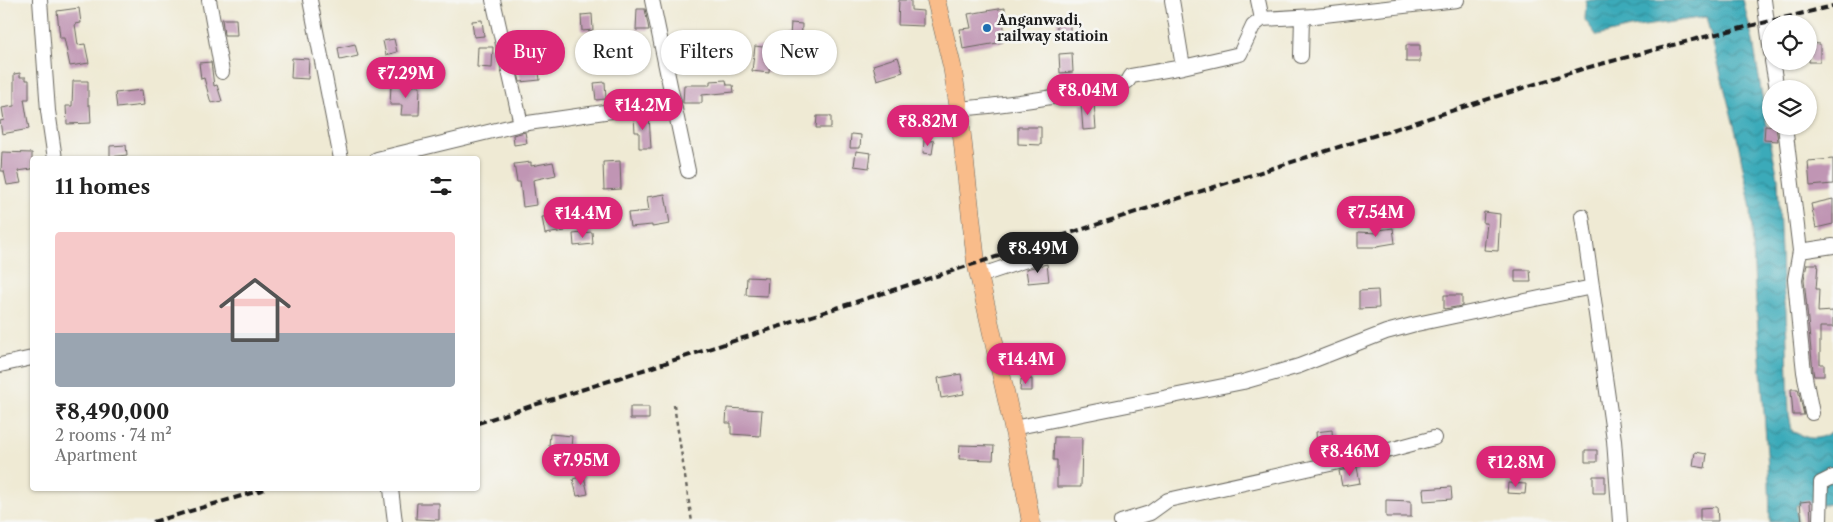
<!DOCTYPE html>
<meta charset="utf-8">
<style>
:root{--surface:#fff;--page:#f2f2f2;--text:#222;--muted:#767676;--accent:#db2777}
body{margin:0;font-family:"Libre Caslon Text",serif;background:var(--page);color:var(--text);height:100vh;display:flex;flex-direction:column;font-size:19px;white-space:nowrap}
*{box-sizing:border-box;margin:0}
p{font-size:16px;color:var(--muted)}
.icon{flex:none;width:28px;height:28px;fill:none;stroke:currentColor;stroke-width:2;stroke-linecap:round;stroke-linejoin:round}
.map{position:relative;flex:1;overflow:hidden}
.panel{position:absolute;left:30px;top:156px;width:450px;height:335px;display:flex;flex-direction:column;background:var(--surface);border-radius:5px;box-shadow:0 1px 4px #0004}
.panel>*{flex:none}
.guide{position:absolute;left:495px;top:30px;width:475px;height:45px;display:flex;gap:10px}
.tools{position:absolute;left:1762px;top:15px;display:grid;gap:10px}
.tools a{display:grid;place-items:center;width:55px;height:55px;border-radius:50%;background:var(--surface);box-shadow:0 1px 4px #0004;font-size:25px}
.price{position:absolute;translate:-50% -42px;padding:0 11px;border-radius:18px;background:var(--accent);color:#fff;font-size:16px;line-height:32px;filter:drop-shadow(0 1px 2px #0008)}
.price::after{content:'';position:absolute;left:50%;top:30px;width:15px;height:11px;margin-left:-8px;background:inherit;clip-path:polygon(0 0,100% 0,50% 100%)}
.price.current{background:#222;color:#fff}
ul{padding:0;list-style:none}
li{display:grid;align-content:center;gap:10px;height:265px;padding:0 25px}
li span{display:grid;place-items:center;height:155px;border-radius:5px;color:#555}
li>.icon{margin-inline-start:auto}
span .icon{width:90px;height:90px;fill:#fffc;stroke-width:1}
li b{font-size:21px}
h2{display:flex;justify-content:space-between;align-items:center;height:60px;padding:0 25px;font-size:21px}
.tag{padding:0 18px;border-radius:22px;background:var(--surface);box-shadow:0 1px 4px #0004;font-size:18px;line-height:45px}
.tag.current{background:var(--accent);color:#fff}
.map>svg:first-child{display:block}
.water{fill:url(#water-waves);stroke:#2c636a}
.building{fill:#c095b4}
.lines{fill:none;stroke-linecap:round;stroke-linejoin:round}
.minor-casing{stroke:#66645c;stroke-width:16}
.major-casing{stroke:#66645c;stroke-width:19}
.path{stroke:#66645c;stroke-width:2.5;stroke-dasharray:4 4;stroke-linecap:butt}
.minor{stroke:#fff;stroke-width:14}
.major{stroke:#f9bc8a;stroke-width:18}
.rail{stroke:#1c1c1c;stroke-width:4;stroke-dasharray:8 4;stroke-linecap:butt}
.poi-dot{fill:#1f6fb2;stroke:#f6f6f2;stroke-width:2}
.labels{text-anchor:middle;stroke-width:5;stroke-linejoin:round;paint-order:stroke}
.poi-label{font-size:14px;font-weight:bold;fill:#1c1c1c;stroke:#f6f6f2;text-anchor:start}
</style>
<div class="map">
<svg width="1833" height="522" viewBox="0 0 1833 522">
<defs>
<pattern id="water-waves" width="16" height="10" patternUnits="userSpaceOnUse" patternTransform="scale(1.25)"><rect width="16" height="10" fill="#3baab9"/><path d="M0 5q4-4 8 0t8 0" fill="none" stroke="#318a96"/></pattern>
</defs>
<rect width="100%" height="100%" fill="#f6f6f2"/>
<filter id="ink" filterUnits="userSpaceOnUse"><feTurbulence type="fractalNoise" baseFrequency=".02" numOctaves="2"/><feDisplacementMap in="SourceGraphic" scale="10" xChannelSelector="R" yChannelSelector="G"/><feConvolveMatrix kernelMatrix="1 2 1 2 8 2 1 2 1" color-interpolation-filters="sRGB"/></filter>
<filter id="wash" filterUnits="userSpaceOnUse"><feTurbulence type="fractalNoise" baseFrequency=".0096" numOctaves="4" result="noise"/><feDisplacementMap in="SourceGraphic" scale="20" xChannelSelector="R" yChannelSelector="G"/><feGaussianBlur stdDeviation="1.12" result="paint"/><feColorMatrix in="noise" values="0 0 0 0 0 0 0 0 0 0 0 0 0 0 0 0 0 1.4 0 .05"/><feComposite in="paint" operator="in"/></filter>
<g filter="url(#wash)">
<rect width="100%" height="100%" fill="#efead4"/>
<path class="water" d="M 1586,0 L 1743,0 L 1753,41 L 1766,120 L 1778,178 L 1782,278 L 1786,311 L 1789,413 L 1792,431 C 1809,440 1817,441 1833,431 L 1833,503 C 1822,507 1810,504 1796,505 L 1797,522 L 1770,522 L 1769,481 L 1755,288 L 1751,209 L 1737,137 L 1706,17 L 1630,28 L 1597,36 L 1585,20 Z"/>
<g id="blocks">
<path class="building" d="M 899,0 L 911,0 L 911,10 L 923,11 L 923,26 L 898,25 Z
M 79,8 L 81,23 L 75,24 L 78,45 L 85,44 L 89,63 L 70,66 L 64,38 L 60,38 L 57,11 Z
M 1005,8 L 1003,42 L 963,49 L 960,29 L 971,28 L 968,14 Z
M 637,9 L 645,9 L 649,30 L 636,30 Z
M 592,14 L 593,30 L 582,31 L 581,15 Z
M 222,19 L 236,19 L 237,35 L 224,35 Z
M 1057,19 L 1070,19 L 1070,32 L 1057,32 Z
M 482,20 L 484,36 L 474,37 L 472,21 Z
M 791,23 L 802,24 L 801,51 L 809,52 L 809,60 L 770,59 L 769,73 L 752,71 L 755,46 L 785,50 L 786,36 L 790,36 Z
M 394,39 L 397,52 L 386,55 L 383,41 Z
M 1809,43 L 1820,44 L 1820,62 L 1809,62 Z
M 355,44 L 358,56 L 340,60 L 338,48 Z
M 1406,45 L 1420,45 L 1420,62 L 1406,62 Z
M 478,47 L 493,47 L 492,68 L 477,67 Z
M 1072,53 L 1073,72 L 1060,73 L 1059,54 Z
M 537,57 L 540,80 L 520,82 L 515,59 Z
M 898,57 L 903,72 L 877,80 L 873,65 Z
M 292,58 L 309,59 L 308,79 L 291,78 Z
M 211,62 L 214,86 L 217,85 L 222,101 L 211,103 L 204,78 L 201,79 L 199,63 Z
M 20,73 L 20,77 L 26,77 L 26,80 L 29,80 L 29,99 L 24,99 L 29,129 L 2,134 L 0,121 L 4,120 L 2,108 L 14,106 L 14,74 Z
M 726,80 L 727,85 L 733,85 L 734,92 L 702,95 L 702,103 L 683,103 L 684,85 L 710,85 L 710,81 Z
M 73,81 L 88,81 L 88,105 L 90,105 L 91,123 L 67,124 L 66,106 L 72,106 Z
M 605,82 L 606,99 L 596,100 L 594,83 Z
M 391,85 L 420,86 L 419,115 L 401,115 L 402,105 L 390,105 Z
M 142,90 L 144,105 L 117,108 L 115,93 Z
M 1094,103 L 1096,129 L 1083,130 L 1081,104 Z
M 649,116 L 651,148 L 639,148 L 639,132 L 635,132 L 634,117 Z
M 817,116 L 831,116 L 831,128 L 816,128 Z
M 1765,126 L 1776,127 L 1778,141 L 1764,140 Z
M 1018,127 L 1041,127 L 1041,145 L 1018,144 Z
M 525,132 L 527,143 L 514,145 L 513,135 Z
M 851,134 L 861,135 L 860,148 L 850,148 Z
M 924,140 L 934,141 L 932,154 L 923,153 Z
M 126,145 L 127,155 L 110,157 L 110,146 Z
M 856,151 L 871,153 L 869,168 L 854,166 Z
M 2,152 L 32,153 L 32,169 L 18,171 L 21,183 L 7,185 L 4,171 L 1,171 Z
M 1833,159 L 1833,184 L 1810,186 L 1808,161 Z
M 620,161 L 621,189 L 604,190 L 603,162 Z
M 531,162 L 531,166 L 553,162 L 556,175 L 533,180 L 536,205 L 523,207 L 520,182 L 517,182 L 514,164 Z
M 665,194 L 670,224 L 652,227 L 652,225 L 630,227 L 628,213 L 649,211 L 647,197 Z
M 1833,199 L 1833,224 L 1816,228 L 1811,204 Z
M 1484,212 L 1500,214 L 1498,251 L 1484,250 L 1487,223 L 1483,223 Z
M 563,215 L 565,231 L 545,234 L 542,217 Z
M 1393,228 L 1395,243 L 1377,246 L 1376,247 L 1358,247 L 1358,232 L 1379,233 L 1379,230 Z
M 592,232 L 593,244 L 574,246 L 573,234 Z
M 1047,264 L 1049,281 L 1028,283 L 1026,269 Z
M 1807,264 L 1818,264 L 1816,289 L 1819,289 L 1818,312 L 1833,311 L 1833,327 L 1820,327 L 1820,364 L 1824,364 L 1824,376 L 1814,376 L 1813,371 L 1804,279 Z
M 1515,270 L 1530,270 L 1531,282 L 1515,282 Z
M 747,277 L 768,278 L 767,296 L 746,295 Z
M 1378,290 L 1379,308 L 1359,309 L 1359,291 Z
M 1444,295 L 1462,295 L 1462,306 L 1444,309 Z
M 961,374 L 964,394 L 941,398 L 938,378 Z
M 1021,379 L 1032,379 L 1032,391 L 1020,391 Z
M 1791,389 L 1798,389 L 1804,415 L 1793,415 Z
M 630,407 L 649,407 L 649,419 L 630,419 Z
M 727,408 L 762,410 L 760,436 L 731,434 L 731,423 L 726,423 Z
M 1332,430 L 1333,443 L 1317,445 L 1316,432 Z
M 550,434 L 572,436 L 571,448 L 549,446 Z
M 1054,437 L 1082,437 L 1081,487 L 1057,487 L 1057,460 L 1053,460 Z
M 960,445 L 994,446 L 993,460 L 959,459 Z
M 1585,450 L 1597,450 L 1597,462 L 1585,462 Z
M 1695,452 L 1707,454 L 1705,468 L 1693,466 Z
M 1357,467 L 1360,483 L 1342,486 L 1339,471 Z
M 584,476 L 588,494 L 577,496 L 573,479 Z
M 1593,476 L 1605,476 L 1605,493 L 1593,493 Z
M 1508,483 L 1526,484 L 1525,494 L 1507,493 Z
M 1451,487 L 1452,499 L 1424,501 L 1423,489 Z
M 1386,500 L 1411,501 L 1411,517 L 1386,517 Z
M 1810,501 L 1811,522 L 1802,522 L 1800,502 Z
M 417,503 L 439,503 L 439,520 L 416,519 Z
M 1717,507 L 1718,521 L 1700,521 L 1700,508 Z"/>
</g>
</g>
<g filter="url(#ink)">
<use href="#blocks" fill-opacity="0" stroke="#66645c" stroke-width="1"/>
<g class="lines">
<g class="minor-casing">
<path id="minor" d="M 40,0 L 48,111 L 55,159
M 209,0 L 222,72
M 310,0 L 341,159
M 493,0 L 521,124
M 652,0 L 688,171
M 1172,0 L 1183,67
M 1258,0 L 1262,19
M 1764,0 L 1771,53
M 1301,56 L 1302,17
M 1772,61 L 1777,89
M 959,109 C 1014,104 1069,95 1123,84 L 1128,81 L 1131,76 L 1183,67 L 1240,54 L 1253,26 L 1262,19 L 1315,16 L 1457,0
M 1785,126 L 1800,251 L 1795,279 L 1800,334 L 1804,372 L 1812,413
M 377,159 L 521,124 L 674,102
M 1582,216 L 1614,440 L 1620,522
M 1800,251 L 1833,246
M 979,276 L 1038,256
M 0,365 L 32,358
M 1013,428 L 1243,382 L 1299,366 L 1386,332 L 1412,325 L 1592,287
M 391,489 L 395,522
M 1121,522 L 1150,513 L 1168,500 L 1375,454 L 1434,438
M 1820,522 L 1821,483 L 1833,477"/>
</g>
<g class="major-casing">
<path id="major" d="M 936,0 L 952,66 L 959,109 L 976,262 L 1017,445 L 1031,522"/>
</g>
<path class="path" d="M 674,405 L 692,522"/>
<use href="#minor" class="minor"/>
<use href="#major" class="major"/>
<path class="rail" d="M 478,423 L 1582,69 L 1696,39 L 1833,6
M 153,522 L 265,489"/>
</g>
</g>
<circle class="poi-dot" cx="987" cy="28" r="5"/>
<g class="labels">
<g class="poi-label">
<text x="997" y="25">Anganwadi,<tspan x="997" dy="16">railway statioin</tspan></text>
</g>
</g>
</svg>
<div class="tools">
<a><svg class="icon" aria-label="locate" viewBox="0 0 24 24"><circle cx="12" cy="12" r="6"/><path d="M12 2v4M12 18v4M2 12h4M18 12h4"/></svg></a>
<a><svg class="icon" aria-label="layers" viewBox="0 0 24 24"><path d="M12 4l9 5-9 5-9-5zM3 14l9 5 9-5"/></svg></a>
</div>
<b class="price" style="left:406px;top:99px">₹7.29M</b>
<b class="price" style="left:1088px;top:116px">₹8.04M</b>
<b class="price" style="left:643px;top:131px">₹14.2M</b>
<b class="price" style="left:928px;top:147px">₹8.82M</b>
<b class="price" style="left:1376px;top:238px">₹7.54M</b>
<b class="price" style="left:583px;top:239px">₹14.4M</b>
<b class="price current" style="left:1038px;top:274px">₹8.49M</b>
<b class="price" style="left:1026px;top:385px">₹14.4M</b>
<b class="price" style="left:1350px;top:477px">₹8.46M</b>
<b class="price" style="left:581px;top:486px">₹7.95M</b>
<b class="price" style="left:1516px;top:488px">₹12.8M</b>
<div class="guide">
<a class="tag current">Buy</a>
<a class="tag">Rent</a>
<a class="tag">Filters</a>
<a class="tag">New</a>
</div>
<section class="panel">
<h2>11 homes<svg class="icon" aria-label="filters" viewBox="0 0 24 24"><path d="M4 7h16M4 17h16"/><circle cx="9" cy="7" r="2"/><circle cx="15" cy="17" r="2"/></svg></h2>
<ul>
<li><span style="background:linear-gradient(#f6c9c9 65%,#9aa5b1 0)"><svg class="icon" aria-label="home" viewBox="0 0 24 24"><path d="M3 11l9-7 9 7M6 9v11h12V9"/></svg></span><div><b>₹8,490,000</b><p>2 rooms · 74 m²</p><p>Apartment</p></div></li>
</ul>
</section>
</div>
